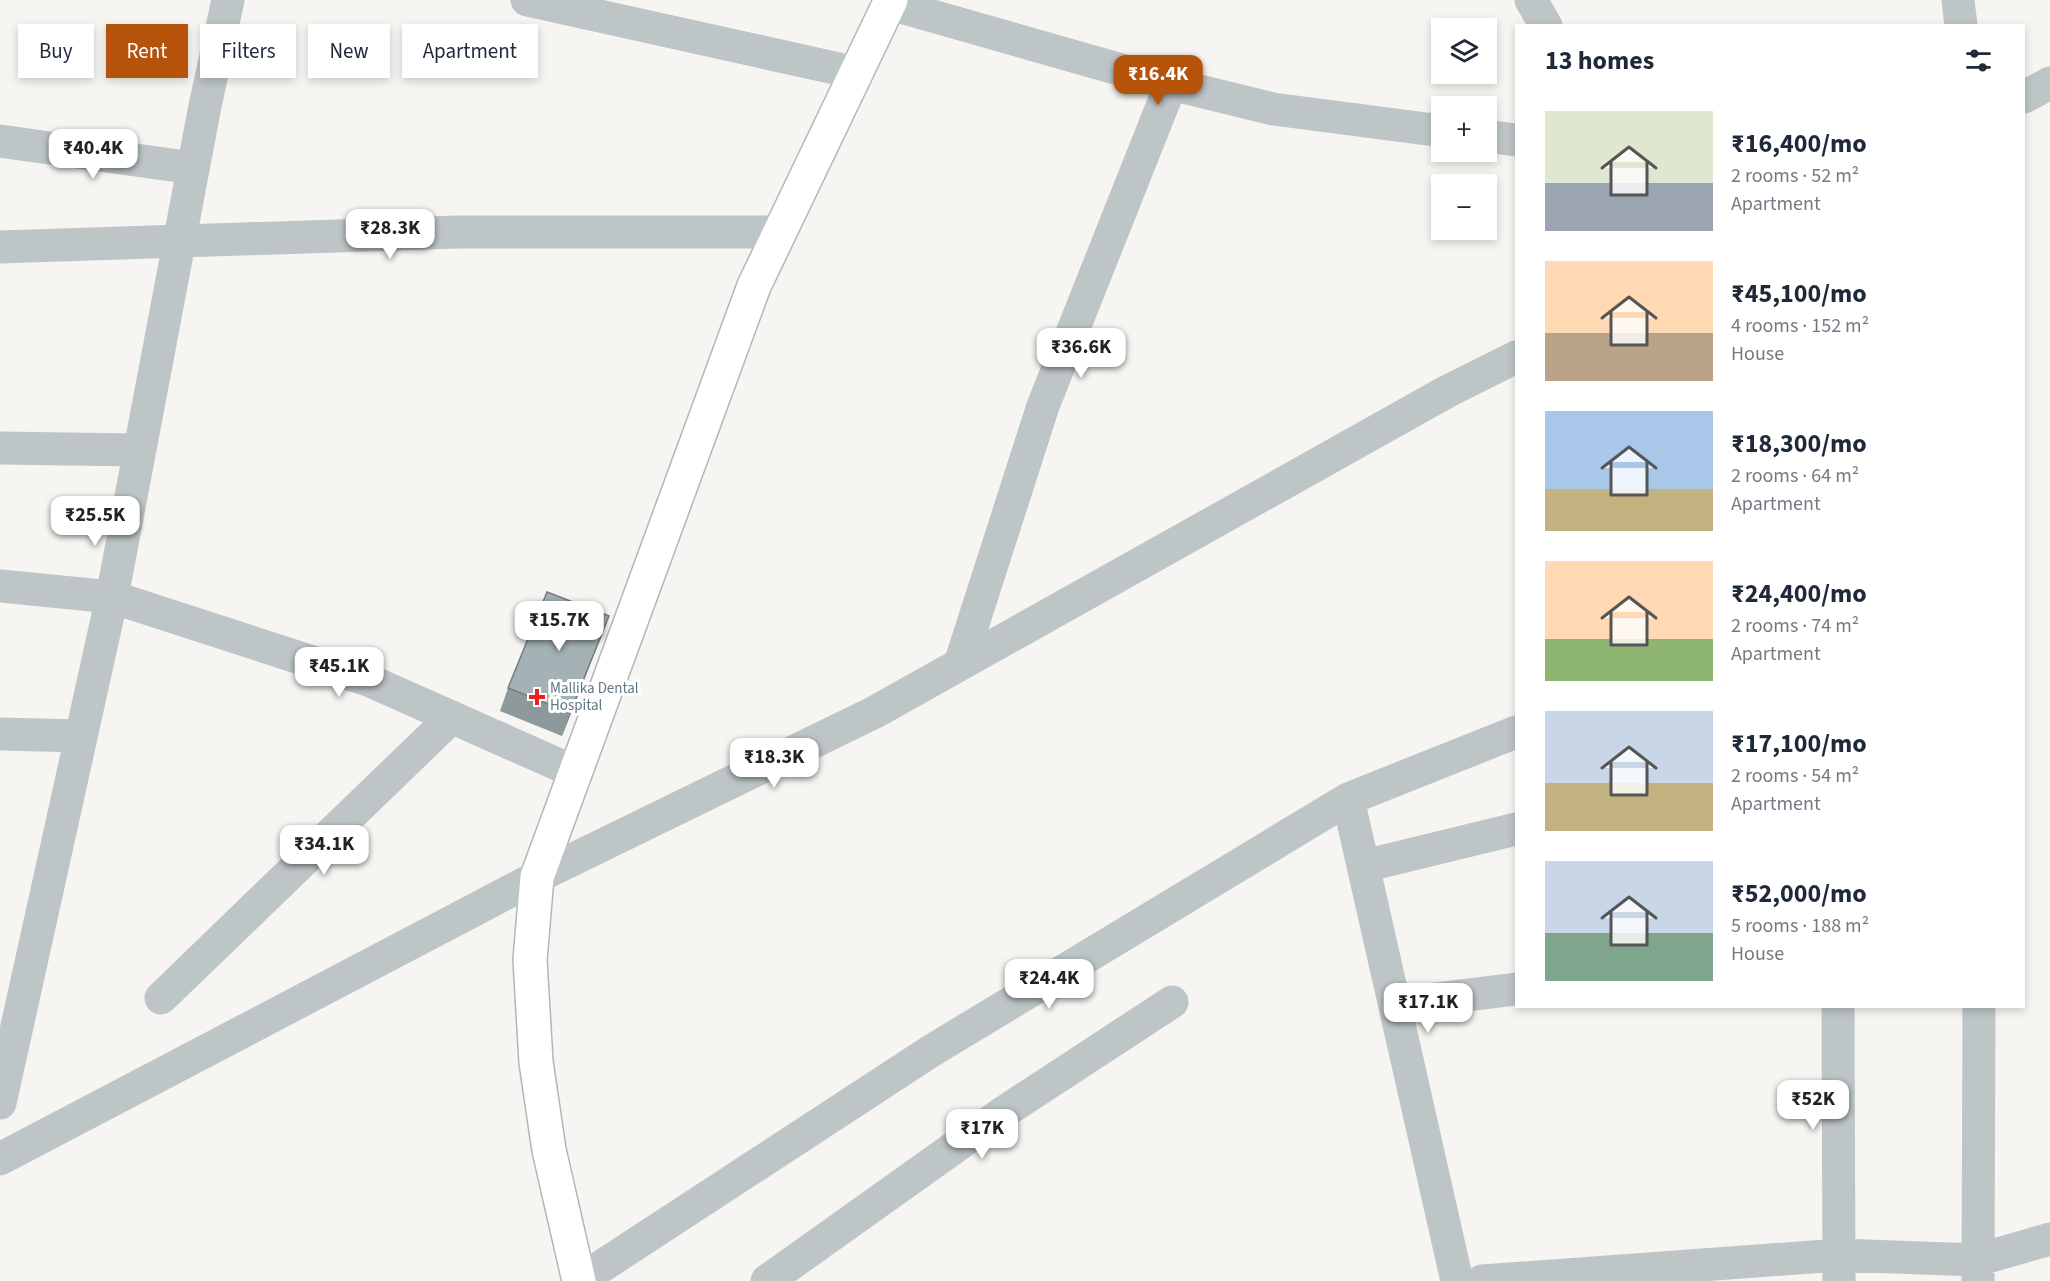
<!DOCTYPE html>
<meta charset="utf-8">
<style>
:root{--surface:#fff;--page:#f2f2f3;--text:#1f2937;--muted:#747a83;--accent:#b45309}
body{margin:0;font-family:"Source Sans 3",sans-serif;background:var(--page);color:var(--text);height:100vh;display:flex;flex-direction:column;font-size:22px;white-space:nowrap}
*{box-sizing:border-box;margin:0}
p{font-size:20px;color:var(--muted)}
.icon{flex:none;width:33px;height:33px;fill:none;stroke:currentColor;stroke-width:2;stroke-linecap:round;stroke-linejoin:round}
.map{position:relative;flex:1;overflow:hidden}
.details{position:absolute;left:1515px;top:24px;width:510px;height:984px;display:flex;flex-direction:column;background:var(--surface);border-radius:0px;box-shadow:0 3px 9px #0003}
.details>*{flex:none}
.top-card{position:absolute;left:18px;top:24px;width:570px;height:54px;display:flex;gap:12px}
.controls{position:absolute;left:1431px;top:18px;display:grid;gap:12px}
.controls a{display:grid;place-items:center;width:66px;height:66px;border-radius:0px;background:var(--surface);box-shadow:0 3px 9px #0003;font-size:30px}
.price{position:absolute;translate:-50% -51px;padding:0 14px;border-radius:12px;background:#fff;color:#222;font-size:20px;line-height:39px;filter:drop-shadow(0 2px 3px #0008)}
.price::after{content:'';position:absolute;left:50%;top:36px;width:18px;height:14px;margin-left:-9px;background:inherit;clip-path:polygon(0 0,100% 0,50% 100%)}
.price.current{background:var(--accent);color:#fff}
ul{padding:0;list-style:none}
li{display:flex;align-items:center;gap:18px;height:150px;padding:0 30px}
li span{display:grid;place-items:center;flex:none;width:168px;height:120px;border-radius:0px;color:#555}
li>.icon{margin-inline-start:auto}
span .icon{width:72px;height:72px;fill:#fffc;stroke-width:1}
li b{font-size:26px}
h2{display:flex;justify-content:space-between;align-items:center;height:72px;padding:0 30px;font-size:26px}
.tag{padding:0 21px;border-radius:0px;background:var(--surface);box-shadow:0 3px 9px #0003;font-size:21px;line-height:54px}
.tag.current{background:var(--accent);color:#fff}
.map>svg:first-child{display:block}
.lines{fill:none;stroke-linecap:round;stroke-linejoin:round}
.major-casing{stroke:#afb7ba;stroke-width:36}
.minor{stroke:#bec5c7;stroke-width:33}
.major{stroke:#fff;stroke-width:33}
.wall{fill:#8e999c}
.shaded-wall{fill:#747d7f}
.building{fill:#a5b2b5;stroke:#747d7f;stroke-width:1.5}
.poi-dot{fill:#ef2019;stroke:#fff;stroke-width:2}
.labels{text-anchor:middle;stroke-width:6;stroke-linejoin:round;paint-order:stroke}
.poi-label{font-size:15px;fill:#5f7880;stroke:#fff;text-anchor:start}
</style>
<div class="map">
<svg width="2050" height="1281" viewBox="0 0 2050 1281">
<rect width="100%" height="100%" fill="#f6f5f2"/>
<g class="lines">
<g class="major-casing">
<path id="major" d="M 579,1281 L 549,1150 L 536,1062 L 530,960 L 537,877 L 754,286 L 891,0"/>
</g>
<path class="minor" d="M 527,0 L 857,73
M 1531,0 L 1546,26
M 1958,0 L 1961,26
M 890,4 L 1171,84 L 1273,109 L 1442,131
M 2024,97 L 2050,83
M 1486,136 L 1516,140
M 0,141 L 193,168
M 0,247 L 457,232 L 780,232
M 0,448 L 138,450
M 0,586 L 112,597 L 368,680 L 575,772
M 960,664 L 1043,406 L 1171,84
M 0,734 L 81,736
M 1348,799 L 1457,1281
M 1364,866 L 1516,829
M 161,998 L 452,717
M 1395,1004 L 1516,989
M 1838,1006 L 1839,1281
M 0,1103 L 112,597 L 205,106 L 228,0
M 0,1159 L 537,877 L 875,712 L 1448,391 L 1516,357
M 1978,1279 L 1979,1006
M 579,1281 L 931,1051 L 1348,799 L 1516,732
M 767,1281 L 1004,1112 L 1172,1002
M 1482,1281 L 1839,1255 L 1977,1260 L 2050,1239"/>
<use href="#major" class="major"/>
</g>
<path class="wall" d="M 609,616 L 562,736 L 500,711 L 508,688 Z"/>
<path class="shaded-wall" d="M 609,616 L 600,639 L 562,736 L 570,713 Z"/>
<path class="building" d="M 547,592 L 609,616 L 570,713 L 508,688 Z"/>
<path class="poi-dot" d="M534 688h6v6h6v6h-6v6h-6v-6h-6v-6h6z"/>
<g class="labels">
<g class="poi-label">
<text x="550" y="693">Mallika Dental<tspan x="550" dy="17">Hospital</tspan></text>
</g>
</g>
</svg>
<div class="controls">
<a><svg class="icon" aria-label="layers" viewBox="0 0 24 24"><path d="M12 4l9 5-9 5-9-5zM3 14l9 5 9-5"/></svg></a>
<a>+</a>
<a>−</a>
</div>
<b class="price current" style="left:1158px;top:106px">₹16.4K</b>
<b class="price" style="left:93px;top:180px">₹40.4K</b>
<b class="price" style="left:390px;top:260px">₹28.3K</b>
<b class="price" style="left:1081px;top:379px">₹36.6K</b>
<b class="price" style="left:95px;top:547px">₹25.5K</b>
<b class="price" style="left:559px;top:652px">₹15.7K</b>
<b class="price" style="left:339px;top:698px">₹45.1K</b>
<b class="price" style="left:774px;top:789px">₹18.3K</b>
<b class="price" style="left:324px;top:876px">₹34.1K</b>
<b class="price" style="left:1049px;top:1010px">₹24.4K</b>
<b class="price" style="left:1428px;top:1034px">₹17.1K</b>
<b class="price" style="left:1813px;top:1131px">₹52K</b>
<b class="price" style="left:982px;top:1160px">₹17K</b>
<div class="top-card">
<a class="tag">Buy</a>
<a class="tag current">Rent</a>
<a class="tag">Filters</a>
<a class="tag">New</a>
<a class="tag">Apartment</a>
</div>
<section class="details">
<h2>13 homes<svg class="icon" aria-label="filters" viewBox="0 0 24 24"><path d="M4 7h16M4 17h16"/><circle cx="9" cy="7" r="2"/><circle cx="15" cy="17" r="2"/></svg></h2>
<ul>
<li><span style="background:linear-gradient(#dfe7d0 60%,#9aa5b1 0)"><svg class="icon" aria-label="home" viewBox="0 0 24 24"><path d="M3 11l9-7 9 7M6 9v11h12V9"/></svg></span><div><b>₹16,400/mo</b><p>2 rooms · 52 m²</p><p>Apartment</p></div></li>
<li><span style="background:linear-gradient(#ffd9b3 60%,#b9a48a 0)"><svg class="icon" aria-label="home" viewBox="0 0 24 24"><path d="M3 11l9-7 9 7M6 9v11h12V9"/></svg></span><div><b>₹45,100/mo</b><p>4 rooms · 152 m²</p><p>House</p></div></li>
<li><span style="background:linear-gradient(#a9c7e8 65%,#c2b280 0)"><svg class="icon" aria-label="home" viewBox="0 0 24 24"><path d="M3 11l9-7 9 7M6 9v11h12V9"/></svg></span><div><b>₹18,300/mo</b><p>2 rooms · 64 m²</p><p>Apartment</p></div></li>
<li><span style="background:linear-gradient(#ffd9b3 65%,#8fb573 0)"><svg class="icon" aria-label="home" viewBox="0 0 24 24"><path d="M3 11l9-7 9 7M6 9v11h12V9"/></svg></span><div><b>₹24,400/mo</b><p>2 rooms · 74 m²</p><p>Apartment</p></div></li>
<li><span style="background:linear-gradient(#c9d6e8 60%,#c2b280 0)"><svg class="icon" aria-label="home" viewBox="0 0 24 24"><path d="M3 11l9-7 9 7M6 9v11h12V9"/></svg></span><div><b>₹17,100/mo</b><p>2 rooms · 54 m²</p><p>Apartment</p></div></li>
<li><span style="background:linear-gradient(#c9d6e8 60%,#7fa58c 0)"><svg class="icon" aria-label="home" viewBox="0 0 24 24"><path d="M3 11l9-7 9 7M6 9v11h12V9"/></svg></span><div><b>₹52,000/mo</b><p>5 rooms · 188 m²</p><p>House</p></div></li>
</ul>
</section>
</div>
